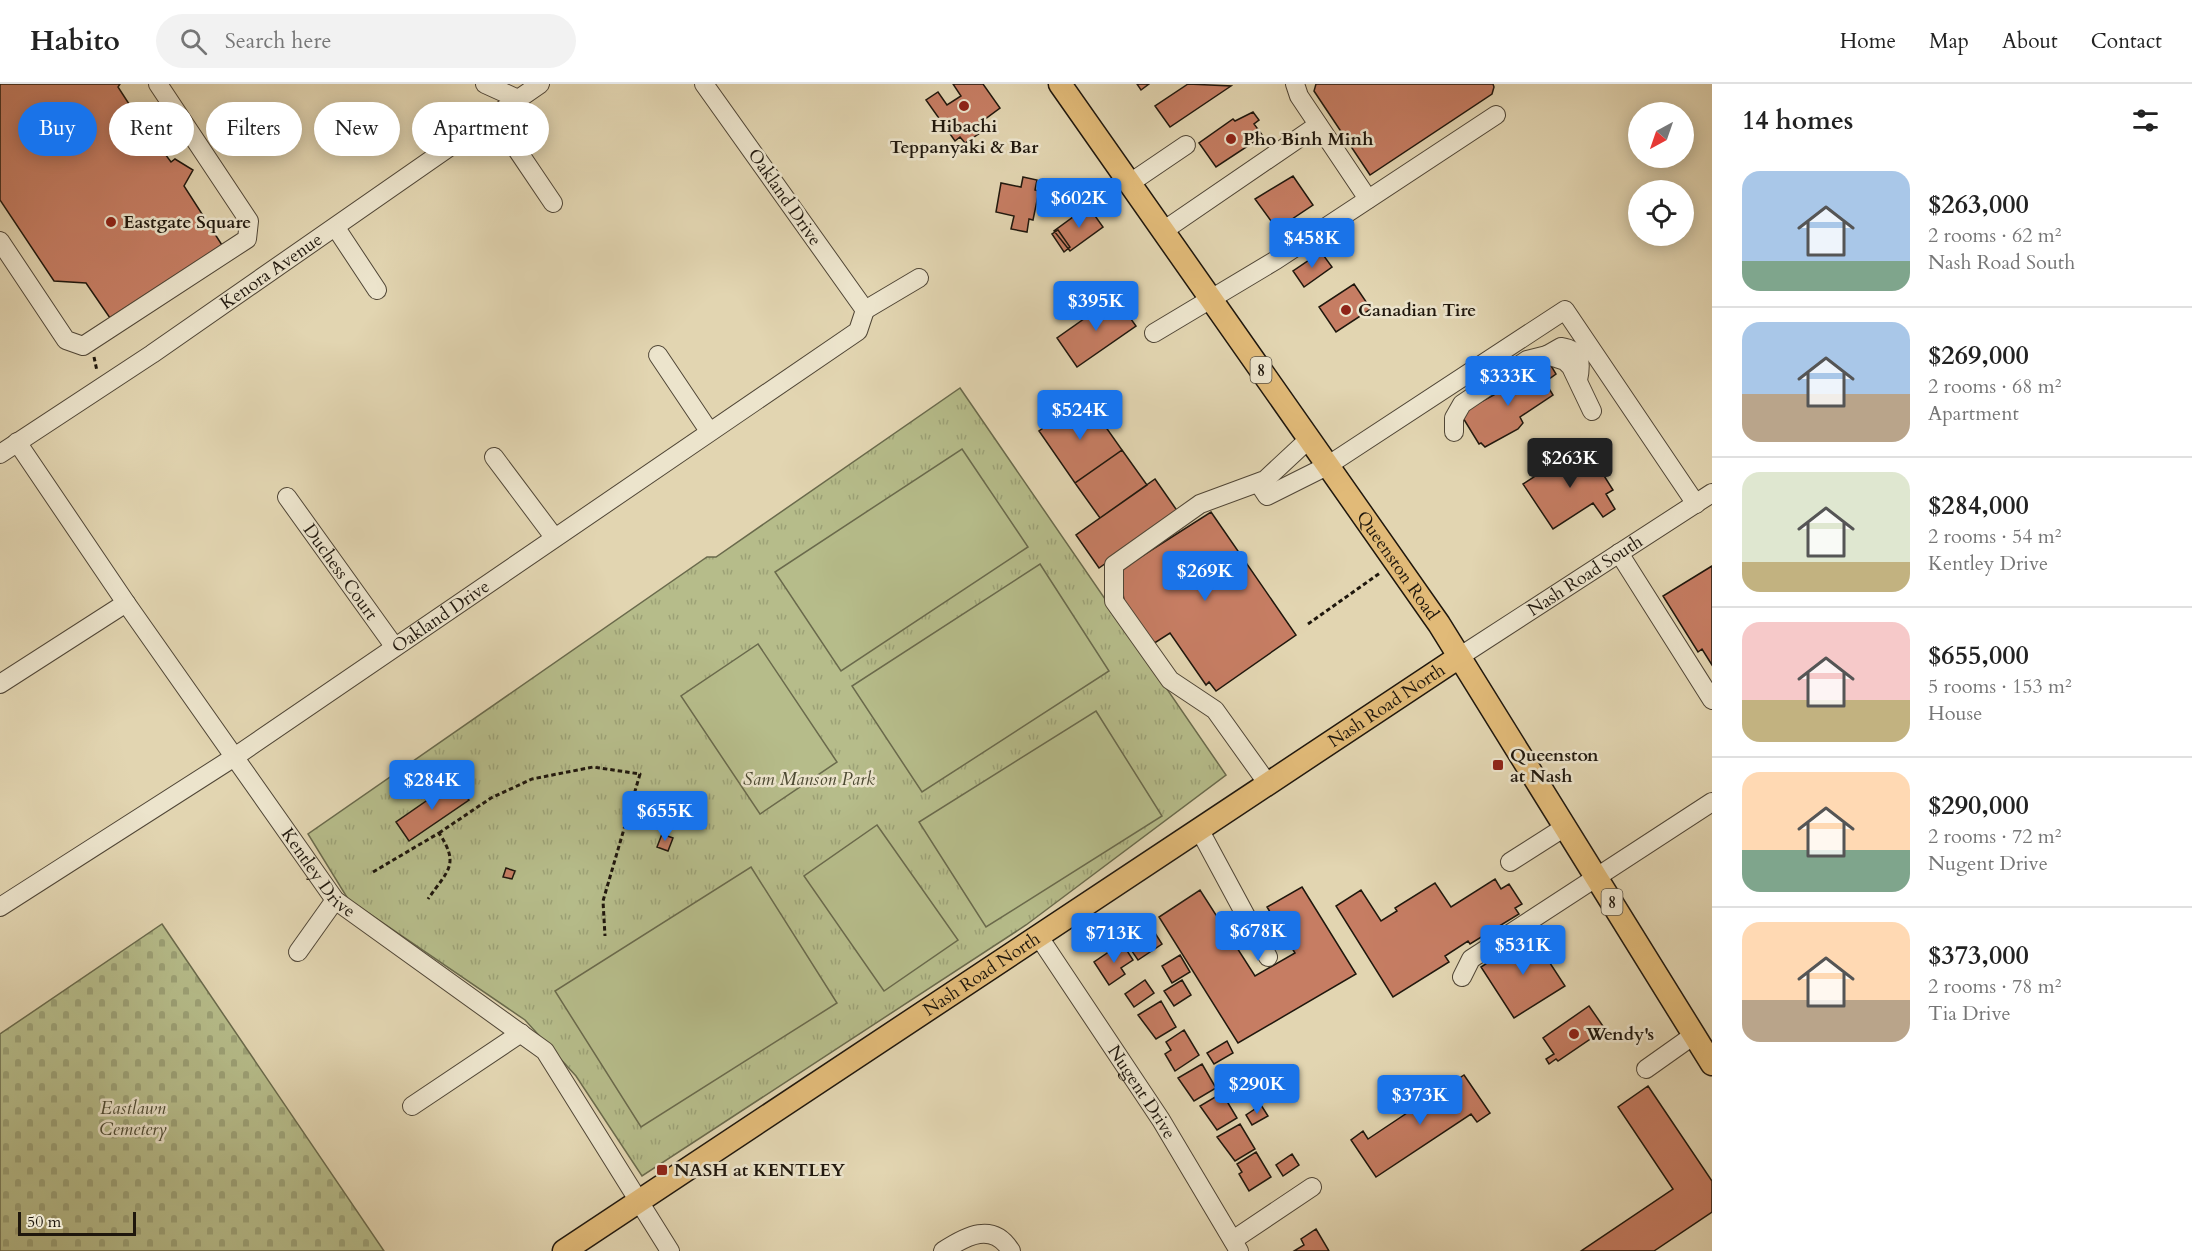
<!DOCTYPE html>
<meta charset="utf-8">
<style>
:root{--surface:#fff;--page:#f2f2f2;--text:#222;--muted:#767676;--line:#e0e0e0;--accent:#1a73e8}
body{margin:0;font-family:Cardo,serif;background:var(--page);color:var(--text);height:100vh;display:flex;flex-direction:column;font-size:22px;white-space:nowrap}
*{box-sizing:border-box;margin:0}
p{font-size:20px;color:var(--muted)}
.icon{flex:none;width:33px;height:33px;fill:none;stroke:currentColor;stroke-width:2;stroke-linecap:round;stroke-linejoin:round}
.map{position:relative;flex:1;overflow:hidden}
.side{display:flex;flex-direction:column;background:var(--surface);width:480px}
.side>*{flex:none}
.guide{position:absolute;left:18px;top:18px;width:570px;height:54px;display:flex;gap:12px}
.needle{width:39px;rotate:220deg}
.tools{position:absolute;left:1628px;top:18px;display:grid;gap:12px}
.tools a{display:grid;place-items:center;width:66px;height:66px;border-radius:50%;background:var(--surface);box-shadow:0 3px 15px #0003;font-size:30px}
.scale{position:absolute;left:18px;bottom:15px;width:118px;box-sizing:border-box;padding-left:6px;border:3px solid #1f170d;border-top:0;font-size:16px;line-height:21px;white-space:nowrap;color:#1f170d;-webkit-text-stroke:4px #ece4cc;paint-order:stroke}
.price{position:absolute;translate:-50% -51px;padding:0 14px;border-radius:6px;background:var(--accent);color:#fff;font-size:20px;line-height:39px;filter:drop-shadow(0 2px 3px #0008)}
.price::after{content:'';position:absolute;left:50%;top:36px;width:18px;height:14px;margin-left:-9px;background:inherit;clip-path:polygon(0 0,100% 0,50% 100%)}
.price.active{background:#222;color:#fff}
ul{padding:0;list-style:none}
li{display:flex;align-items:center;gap:18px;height:150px;padding:0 30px}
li+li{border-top:2px solid var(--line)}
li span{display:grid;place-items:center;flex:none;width:168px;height:120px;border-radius:18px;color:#555}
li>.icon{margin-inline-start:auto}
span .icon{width:72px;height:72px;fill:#fffc;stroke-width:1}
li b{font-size:26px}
h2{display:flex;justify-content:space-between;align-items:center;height:72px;padding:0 30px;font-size:26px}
.chip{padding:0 21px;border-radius:27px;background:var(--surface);box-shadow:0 3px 15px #0003;font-size:21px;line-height:54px}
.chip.active{background:var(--accent);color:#fff}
header{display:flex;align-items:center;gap:36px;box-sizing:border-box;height:84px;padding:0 30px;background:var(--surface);border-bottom:2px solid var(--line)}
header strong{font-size:28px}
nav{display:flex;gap:33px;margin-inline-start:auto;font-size:21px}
.search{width:420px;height:54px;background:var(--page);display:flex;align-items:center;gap:15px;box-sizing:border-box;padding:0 21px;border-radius:33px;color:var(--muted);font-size:22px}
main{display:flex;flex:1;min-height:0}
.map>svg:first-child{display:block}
.grass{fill:url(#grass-tufts);stroke:#6a6a4c;stroke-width:1.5}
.cemetery{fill:url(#cemetery-stones);stroke:#6a6a4c;stroke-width:1.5}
.pitch{fill:#b6bc8a;stroke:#6a6a4c;stroke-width:1.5}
.building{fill:#c67d63;stroke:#1f170d;stroke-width:1.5}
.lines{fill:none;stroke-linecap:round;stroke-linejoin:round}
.minor-casing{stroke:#504636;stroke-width:20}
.major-casing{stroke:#1f170d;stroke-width:25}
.path{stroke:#1f170d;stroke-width:3;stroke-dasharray:4.5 3;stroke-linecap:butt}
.minor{stroke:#ece4cc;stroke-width:18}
.major{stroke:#e1ba78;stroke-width:22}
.poi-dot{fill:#8f2418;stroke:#ece4cc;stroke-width:2}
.labels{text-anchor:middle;stroke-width:5;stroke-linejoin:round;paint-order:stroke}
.shield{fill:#ece4cc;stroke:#5c5446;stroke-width:1.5}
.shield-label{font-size:16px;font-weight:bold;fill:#1f170d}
.poi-label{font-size:18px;font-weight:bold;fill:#1f170d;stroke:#ece4cc;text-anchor:start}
.street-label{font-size:18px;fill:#1f170d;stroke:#ece4cc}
.park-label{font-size:18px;font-style:italic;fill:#4c4932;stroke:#ece4cc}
</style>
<header>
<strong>Habito</strong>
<div class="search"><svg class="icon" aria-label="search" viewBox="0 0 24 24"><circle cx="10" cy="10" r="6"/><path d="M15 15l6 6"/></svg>Search here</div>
<nav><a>Home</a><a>Map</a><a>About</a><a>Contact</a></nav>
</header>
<main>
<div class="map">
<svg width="1712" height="1167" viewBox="0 0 1712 1167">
<defs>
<pattern id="grass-tufts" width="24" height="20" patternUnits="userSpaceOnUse" patternTransform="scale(1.5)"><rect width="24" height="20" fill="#b6bc8a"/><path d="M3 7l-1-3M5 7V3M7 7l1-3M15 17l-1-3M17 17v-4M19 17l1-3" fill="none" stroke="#9ca176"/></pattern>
<pattern id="cemetery-stones" width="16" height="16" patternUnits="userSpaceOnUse" patternTransform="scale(1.5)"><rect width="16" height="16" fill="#b6bc8a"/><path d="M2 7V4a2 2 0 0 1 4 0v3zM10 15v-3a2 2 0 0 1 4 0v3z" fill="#9ca176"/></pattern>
</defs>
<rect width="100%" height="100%" fill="#e2d5b1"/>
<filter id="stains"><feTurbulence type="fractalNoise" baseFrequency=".00333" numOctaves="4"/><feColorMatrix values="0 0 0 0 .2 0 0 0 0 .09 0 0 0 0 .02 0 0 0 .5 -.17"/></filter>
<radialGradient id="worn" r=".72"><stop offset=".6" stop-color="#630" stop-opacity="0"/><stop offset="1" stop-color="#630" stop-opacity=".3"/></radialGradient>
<path class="grass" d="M 960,304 L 1226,691 L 1026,841 L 642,1092 L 576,992 L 525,936 L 348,815 L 308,750 L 707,473 L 716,473 Z"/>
<path class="cemetery" d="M 162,840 L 384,1167 L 0,1167 L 0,950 Z"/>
<path class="pitch" d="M 962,365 L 1028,463 L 841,587 L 775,488 Z
M 1040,480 L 1109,587 L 922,708 L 852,602 Z
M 758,560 L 837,678 L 760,730 L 681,612 Z
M 1096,627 L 1162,732 L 986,843 L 919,738 Z
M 877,741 L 958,856 L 884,907 L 804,792 Z
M 751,783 L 837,919 L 641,1043 L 555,907 Z"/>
<path class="building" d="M 0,0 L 120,0 L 118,3 L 140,37 L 152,32 L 160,42 L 176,51 L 165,70 L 171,78 L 175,75 L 193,86 L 184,102 L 222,161 L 110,234 L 86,199 L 54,197 L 0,116 Z
M 953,0 L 983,0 L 1000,24 L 984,36 L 989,43 L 965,59 L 960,53 L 955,57 L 926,16 L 938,8 L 947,21 L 961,12 Z
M 1137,0 L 1149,0 L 1141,6 Z
M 1188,0 L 1231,2 L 1170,43 L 1155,22 Z
M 1316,0 L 1493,0 L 1494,3 L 1492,10 L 1370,91 L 1314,7 Z
M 1253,28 L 1259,36 L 1254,40 L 1263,52 L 1216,83 L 1199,59 L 1233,35 L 1235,37 Z
M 1293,92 L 1313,121 L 1277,145 L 1255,115 Z
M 1023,93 L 1037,96 L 1035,106 L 1039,107 L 1033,136 L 1029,135 L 1027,148 L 1011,145 L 1014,132 L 996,128 L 1001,99 L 1021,103 Z
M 1088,122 L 1103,143 L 1070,167 L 1054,147 Z
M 1058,146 L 1070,163 L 1064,168 L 1052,150 Z
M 1321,168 L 1332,183 L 1304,203 L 1293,187 Z
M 1354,200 L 1371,225 L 1336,248 L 1319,223 Z
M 1115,213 L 1136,242 L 1077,283 L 1057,254 Z
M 1550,280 L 1556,290 L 1545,298 L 1553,311 L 1520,333 L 1523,339 L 1518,345 L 1485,363 L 1481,359 L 1479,360 L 1460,329 L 1501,307 L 1523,290 L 1525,292 L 1535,285 L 1537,288 Z
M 1086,315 L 1122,366 L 1075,399 L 1039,347 Z
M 1586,363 L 1613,406 L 1606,410 L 1615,425 L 1603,433 L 1593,419 L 1553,445 L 1523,400 L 1563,374 L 1565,377 Z
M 1122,366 L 1147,401 L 1100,434 L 1075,399 Z
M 1155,395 L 1178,428 L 1099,484 L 1076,451 Z
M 1211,428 L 1296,551 L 1216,607 L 1209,598 L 1206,601 L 1170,549 L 1153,560 L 1124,517 L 1120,486 Z
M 1712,482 L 1712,581 L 1702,565 L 1698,568 L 1663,512 Z
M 455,697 L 469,716 L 409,757 L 396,738 Z
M 662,750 L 673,754 L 668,767 L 657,763 Z
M 506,784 L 515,787 L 512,795 L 503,793 Z
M 1495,795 L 1501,805 L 1509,800 L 1522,820 L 1515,824 L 1519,830 L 1470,860 L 1468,857 L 1445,872 L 1449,878 L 1393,913 L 1336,822 L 1361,806 L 1381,837 L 1397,827 L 1395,824 L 1435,799 L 1451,823 Z
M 1302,803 L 1356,890 L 1238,959 L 1159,833 L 1200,806 L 1255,892 L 1295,869 L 1267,823 Z
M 1148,838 L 1162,860 L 1138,876 L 1125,857 Z
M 1531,850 L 1565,902 L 1514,934 L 1481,883 Z
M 1122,859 L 1133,876 L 1121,884 L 1125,890 L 1109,901 L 1094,878 Z
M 1180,871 L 1190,888 L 1172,899 L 1162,882 Z
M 1145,896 L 1154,909 L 1134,923 L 1125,910 Z
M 1182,896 L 1191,911 L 1174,922 L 1164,907 Z
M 1161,917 L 1176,943 L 1156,955 L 1138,931 Z
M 1589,922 L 1605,945 L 1558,977 L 1556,975 L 1549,980 L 1546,975 L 1554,970 L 1543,954 Z
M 1184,946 L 1199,971 L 1175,987 L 1165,970 L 1171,966 L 1166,958 Z
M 1227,957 L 1233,969 L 1214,980 L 1207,969 Z
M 1202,980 L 1216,1004 L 1194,1017 L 1178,994 Z
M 1464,991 L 1490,1029 L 1477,1038 L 1471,1030 L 1376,1093 L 1351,1056 L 1363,1047 L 1368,1055 Z
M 1648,1002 L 1712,1097 L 1712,1128 L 1654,1167 L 1581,1167 L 1673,1105 L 1618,1023 Z
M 1222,1009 L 1237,1034 L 1217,1046 L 1200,1022 Z
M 1261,1021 L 1268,1032 L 1252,1041 L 1246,1031 Z
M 1240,1040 L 1255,1065 L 1235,1077 L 1217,1053 Z
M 1256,1068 L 1271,1093 L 1249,1107 L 1239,1090 L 1242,1088 L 1237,1080 Z
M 1292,1070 L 1299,1081 L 1283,1092 L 1276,1081 Z
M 1316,1145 L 1329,1167 L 1294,1167 L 1304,1161 L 1301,1155 Z"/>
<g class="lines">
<g class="minor-casing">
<g id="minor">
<path d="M 485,0 L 518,15"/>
<path d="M 1295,0 L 1299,12 L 1368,115"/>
<path d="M 495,33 L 553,119"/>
<path d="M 1130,99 L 1186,61"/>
<path d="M 336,144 L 377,206"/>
<path d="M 1163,147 L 1318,41"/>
<path d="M 0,157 L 66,256 L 83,262 L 247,155 L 249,137 L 158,0"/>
<path d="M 865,226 L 919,194"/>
<path d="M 1154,249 L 1276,176 L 1496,31"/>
<path d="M 658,271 L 709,347"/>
<path d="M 1547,271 L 1561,263 C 1581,266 1582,278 1578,296"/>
<path d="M 1454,348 L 1454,334 L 1462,320 L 1527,276 L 1547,271 L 1565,277 L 1571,283 L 1592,327"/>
<path id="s1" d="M 17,358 L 126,519 L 335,816 L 545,967 L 670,1167"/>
<path id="s2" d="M 0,370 L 152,270 L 540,0"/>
<path d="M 494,373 L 554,453"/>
<path d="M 1259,400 L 1267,412 L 1327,382 L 1565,226 L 1696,420"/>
<path id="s3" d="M 287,413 L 394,562"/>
<path d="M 1619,469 L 1712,616"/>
<path id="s4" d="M 1459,573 L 1712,409"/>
<path d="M 0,600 L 126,519"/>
<path d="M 1268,700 L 1215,626 L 1170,596 L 1114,517 L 1114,481 L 1200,420 L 1265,396 L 1309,355"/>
<path d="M 1199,745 L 1268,873"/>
<path d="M 1510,778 L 1565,743"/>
<path id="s5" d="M 0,823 L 236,672 L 858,247 L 865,226 L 704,0"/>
<path id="s6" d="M 1039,853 L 1161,1036 L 1239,1167"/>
<path d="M 298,868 L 335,816"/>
<path d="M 1462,893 L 1471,875 L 1712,718"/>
<path d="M 1646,985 L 1694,951"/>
<path d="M 412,1022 L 521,949"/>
<path d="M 1233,1156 L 1312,1103"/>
<path d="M 943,1167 C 966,1152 993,1137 1011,1167"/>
</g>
</g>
<g class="major-casing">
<g id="major">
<path id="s7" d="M 1060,0 L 1439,540 L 1712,980"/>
<path id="s8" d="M 564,1167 L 1459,573"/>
</g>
</g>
<path class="path" d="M 94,273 L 97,287
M 1308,540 L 1380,489
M 439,749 L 491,714 L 532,695 L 593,683 L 640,690 L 603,817 L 605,852
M 373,788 L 439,749 C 460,781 448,786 428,815"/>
<use href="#minor" class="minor"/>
<use href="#major" class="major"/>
</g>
<g class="poi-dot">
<circle cx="964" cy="22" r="6"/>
<circle cx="1231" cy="55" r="6"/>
<circle cx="111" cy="138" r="6"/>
<circle cx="1346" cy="226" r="6"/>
<rect x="1492" y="675" width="12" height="12" rx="3"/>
<circle cx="1574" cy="950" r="6"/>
<rect x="656" y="1080" width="12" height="12" rx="3"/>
</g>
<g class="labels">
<g class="shield">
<rect x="1250.5" y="273" width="21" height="26" rx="4.5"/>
<rect x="1601.5" y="805" width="21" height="26" rx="4.5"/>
</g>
<g class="shield-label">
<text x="1261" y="292">8</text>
<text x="1612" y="824">8</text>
</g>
<g class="poi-label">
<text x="964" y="48" text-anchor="middle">Hibachi<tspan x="964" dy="21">Teppanyaki &amp; Bar</tspan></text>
<text x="1243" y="61">Pho Binh Minh</text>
<text x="123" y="144">Eastgate Square</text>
<text x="1358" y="232">Canadian Tire</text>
<text x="1510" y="677">Queenston<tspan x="1510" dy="21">at Nash</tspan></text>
<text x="1586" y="956">Wendy's</text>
<text x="674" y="1092">NASH at KENTLEY</text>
</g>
<g class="street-label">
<text transform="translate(785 113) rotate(55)" y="6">Oakland Drive</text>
<text dy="6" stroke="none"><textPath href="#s2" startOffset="327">Kenora Avenue</textPath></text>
<text dy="6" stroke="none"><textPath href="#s7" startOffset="588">Queenston Road</textPath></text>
<text dy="6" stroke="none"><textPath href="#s3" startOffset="92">Duchess Court</textPath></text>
<text dy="6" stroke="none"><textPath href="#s4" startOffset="150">Nash Road South</textPath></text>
<text dy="6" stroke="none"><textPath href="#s5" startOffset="528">Oakland Drive</textPath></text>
<text dy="6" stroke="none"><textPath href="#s8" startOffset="987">Nash Road North</textPath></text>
<text dy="6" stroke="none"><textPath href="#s1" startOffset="526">Kentley Drive</textPath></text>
<text dy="6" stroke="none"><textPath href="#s8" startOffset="501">Nash Road North</textPath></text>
<text dy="6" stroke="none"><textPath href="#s6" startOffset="186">Nugent Drive</textPath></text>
</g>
<g class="park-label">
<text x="809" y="701">Sam Manson Park</text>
<text x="133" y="1030">Eastlawn<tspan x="133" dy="21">Cemetery</tspan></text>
</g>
</g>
<rect width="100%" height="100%" filter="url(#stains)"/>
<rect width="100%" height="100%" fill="url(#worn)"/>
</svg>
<div class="tools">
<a><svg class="needle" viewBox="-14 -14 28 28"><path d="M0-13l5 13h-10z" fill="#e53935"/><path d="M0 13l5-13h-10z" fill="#767676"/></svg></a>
<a><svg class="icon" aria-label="locate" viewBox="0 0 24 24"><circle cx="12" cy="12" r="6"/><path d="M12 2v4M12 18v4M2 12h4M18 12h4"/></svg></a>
</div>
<div class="scale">50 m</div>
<b class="price" style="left:1079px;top:145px">$602K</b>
<b class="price" style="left:1312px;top:185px">$458K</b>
<b class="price" style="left:1096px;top:248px">$395K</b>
<b class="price" style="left:1508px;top:323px">$333K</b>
<b class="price" style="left:1080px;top:357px">$524K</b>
<b class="price active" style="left:1570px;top:405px">$263K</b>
<b class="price" style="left:1205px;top:518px">$269K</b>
<b class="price" style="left:432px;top:727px">$284K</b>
<b class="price" style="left:665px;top:758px">$655K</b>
<b class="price" style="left:1258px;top:878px">$678K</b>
<b class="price" style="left:1114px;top:880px">$713K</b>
<b class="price" style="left:1523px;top:892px">$531K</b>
<b class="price" style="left:1257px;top:1031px">$290K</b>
<b class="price" style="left:1420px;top:1042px">$373K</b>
<div class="guide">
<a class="chip active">Buy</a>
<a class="chip">Rent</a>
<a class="chip">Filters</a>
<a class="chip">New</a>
<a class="chip">Apartment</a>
</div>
</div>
<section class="side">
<h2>14 homes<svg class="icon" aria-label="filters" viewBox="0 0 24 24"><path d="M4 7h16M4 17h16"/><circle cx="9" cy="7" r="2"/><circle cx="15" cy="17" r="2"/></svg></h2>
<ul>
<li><span style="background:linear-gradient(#a9c7e8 75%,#7fa58c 0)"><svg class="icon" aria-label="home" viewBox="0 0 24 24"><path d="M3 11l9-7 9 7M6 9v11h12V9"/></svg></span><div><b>$263,000</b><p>2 rooms · 62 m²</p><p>Nash Road South</p></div></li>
<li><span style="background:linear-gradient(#a9c7e8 60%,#b9a48a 0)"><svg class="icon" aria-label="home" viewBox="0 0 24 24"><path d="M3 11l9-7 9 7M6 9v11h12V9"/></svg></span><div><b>$269,000</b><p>2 rooms · 68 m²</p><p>Apartment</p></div></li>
<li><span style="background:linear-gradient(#dfe7d0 75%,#c2b280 0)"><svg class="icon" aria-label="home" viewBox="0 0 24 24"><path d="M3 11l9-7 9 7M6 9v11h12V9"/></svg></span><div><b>$284,000</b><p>2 rooms · 54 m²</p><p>Kentley Drive</p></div></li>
<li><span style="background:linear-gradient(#f6c9c9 65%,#c2b280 0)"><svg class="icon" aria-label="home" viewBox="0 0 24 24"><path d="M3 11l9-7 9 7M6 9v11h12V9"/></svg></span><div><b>$655,000</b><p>5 rooms · 153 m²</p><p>House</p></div></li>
<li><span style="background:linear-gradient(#ffd9b3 65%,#7fa58c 0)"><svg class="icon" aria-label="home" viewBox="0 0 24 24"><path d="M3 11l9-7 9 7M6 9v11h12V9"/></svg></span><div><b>$290,000</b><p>2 rooms · 72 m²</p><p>Nugent Drive</p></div></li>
<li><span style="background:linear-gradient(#ffd9b3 65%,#b9a48a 0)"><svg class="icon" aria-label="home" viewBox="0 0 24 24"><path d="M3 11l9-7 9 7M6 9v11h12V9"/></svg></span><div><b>$373,000</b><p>2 rooms · 78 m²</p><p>Tia Drive</p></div></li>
</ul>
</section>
</main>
